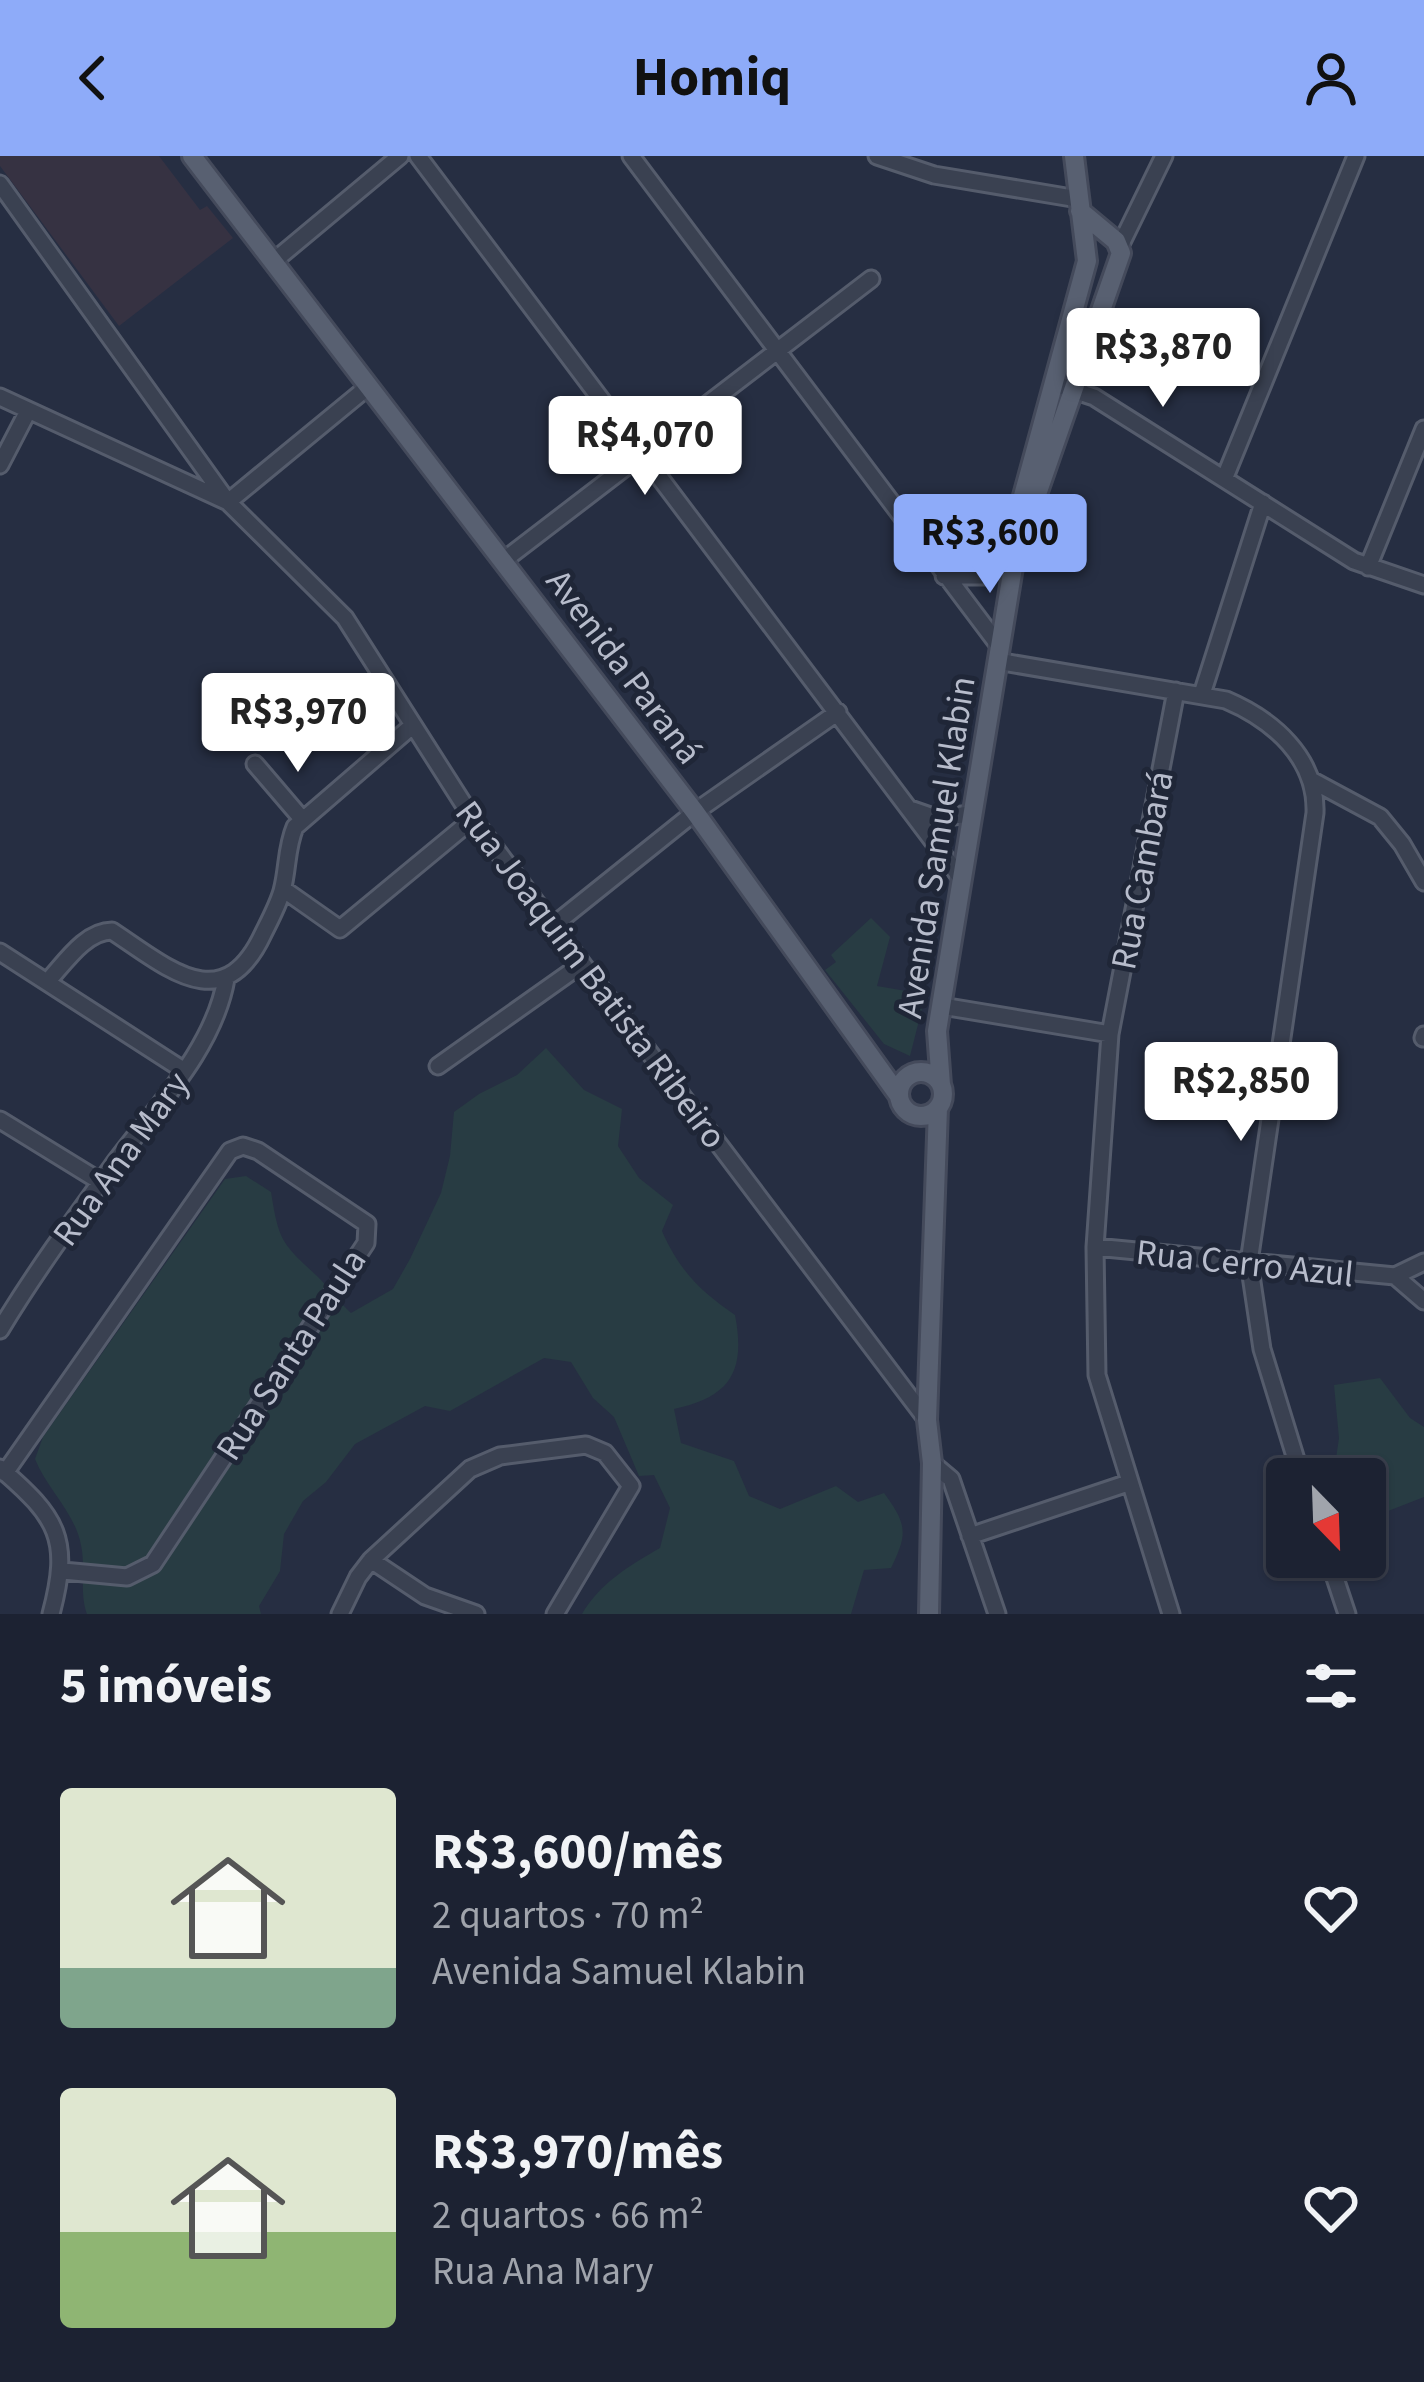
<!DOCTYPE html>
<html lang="pt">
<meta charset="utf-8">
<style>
:root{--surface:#1c2232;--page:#292f3e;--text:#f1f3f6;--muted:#a0a4ac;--line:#3a3f4d;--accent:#8eabf9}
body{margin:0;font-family:"Source Sans 3",sans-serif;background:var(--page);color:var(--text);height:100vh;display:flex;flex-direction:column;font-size:45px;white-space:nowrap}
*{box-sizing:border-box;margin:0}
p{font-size:39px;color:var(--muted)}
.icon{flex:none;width:66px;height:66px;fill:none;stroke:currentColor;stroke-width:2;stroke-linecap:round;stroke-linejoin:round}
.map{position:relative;height:1458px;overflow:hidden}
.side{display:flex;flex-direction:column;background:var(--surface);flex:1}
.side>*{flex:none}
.needle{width:78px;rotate:157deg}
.tools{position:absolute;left:1266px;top:1302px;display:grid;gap:24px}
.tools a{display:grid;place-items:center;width:120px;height:120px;border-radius:12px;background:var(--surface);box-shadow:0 3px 9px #0004,0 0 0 3px var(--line);font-size:60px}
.price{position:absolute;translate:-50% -102px;padding:0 27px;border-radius:12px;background:#fff;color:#222;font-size:39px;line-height:78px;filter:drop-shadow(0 3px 6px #0008)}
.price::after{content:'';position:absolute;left:50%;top:72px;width:36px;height:27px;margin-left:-18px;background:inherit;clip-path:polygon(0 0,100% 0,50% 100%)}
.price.selected{background:var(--accent);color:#111}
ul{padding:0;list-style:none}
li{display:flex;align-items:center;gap:36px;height:300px;padding:0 60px}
li span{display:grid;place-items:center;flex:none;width:336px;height:240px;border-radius:12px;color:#555}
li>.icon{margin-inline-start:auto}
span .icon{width:144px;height:144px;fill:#fffc;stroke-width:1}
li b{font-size:51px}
h2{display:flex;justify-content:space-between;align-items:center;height:144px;padding:0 60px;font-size:51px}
header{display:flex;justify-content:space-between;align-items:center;height:156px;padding:0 60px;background:var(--accent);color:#111;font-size:54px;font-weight:700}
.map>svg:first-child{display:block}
.medical{fill:#363242}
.green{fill:#283c43}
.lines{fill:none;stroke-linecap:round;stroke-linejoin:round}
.minor-casing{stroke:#555c6c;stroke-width:21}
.major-casing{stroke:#444a5b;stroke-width:24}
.minor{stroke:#3a4151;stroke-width:15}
.major{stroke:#586071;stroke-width:18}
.labels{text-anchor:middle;stroke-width:10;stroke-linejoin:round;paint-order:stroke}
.street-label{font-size:36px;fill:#b7bccb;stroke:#1f2637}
</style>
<header><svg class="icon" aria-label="back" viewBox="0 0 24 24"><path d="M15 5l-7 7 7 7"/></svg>Homiq<svg class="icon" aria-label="person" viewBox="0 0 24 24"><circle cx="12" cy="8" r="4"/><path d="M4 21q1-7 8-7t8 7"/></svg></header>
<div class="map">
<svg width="1424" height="1458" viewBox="0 0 1424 1458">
<rect width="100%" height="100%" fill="#262e42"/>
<path class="medical" d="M 0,0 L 159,0 L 200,54 L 207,50 L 233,82 L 119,170 L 0,10 Z"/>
<path class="green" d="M 871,762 L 890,781 L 877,830 L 912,836 L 927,833 L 910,900 L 884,888 L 825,814 L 836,806 L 831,799 Z
M 546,892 L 584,934 L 622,953 L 618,990 L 639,1022 L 673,1049 L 662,1075 C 679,1114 700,1135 735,1159 C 746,1216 730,1241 674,1253 L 681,1287 L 734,1305 L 749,1340 L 780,1353 L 836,1330 L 858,1346 L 884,1337 C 907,1368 908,1378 891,1412 L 864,1414 L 851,1458 L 582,1458 C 600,1427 629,1410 660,1392 L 670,1352 L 654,1319 L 639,1320 L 614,1261 L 593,1242 L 571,1206 L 544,1202 L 450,1255 L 425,1250 L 355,1288 L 326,1326 L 303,1345 L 284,1378 L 280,1415 L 259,1450 L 261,1458 L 87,1458 C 79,1437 86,1412 81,1389 C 75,1357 47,1333 35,1303 L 43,1281 L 225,1023 L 246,1020 L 271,1036 C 279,1086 282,1087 317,1120 C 329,1132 339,1146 351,1157 L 393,1133 L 410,1103 L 441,1037 L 450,1000 L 454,956 L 479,938 L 517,919 Z
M 1380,1222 L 1410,1262 L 1424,1271 L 1424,1341 L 1365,1364 L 1365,1323 L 1333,1323 L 1339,1282 L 1334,1229 Z"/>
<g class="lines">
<g class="minor-casing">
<path id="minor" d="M 418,0 L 960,721
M 631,0 L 1000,491
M 877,0 L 934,19 L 1078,43
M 0,28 L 228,346 L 345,462 L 473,663 L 927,1264
M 1120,90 L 1164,0
M 274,105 L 400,0
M 1055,228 L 1094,241 L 1354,405 L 1424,429
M 0,241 L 228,346 L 369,230
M 0,309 L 27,257
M 1225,321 L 1356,0
M 503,405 L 871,123
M 1368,411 L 1424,273
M 944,420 L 985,420 L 1013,404
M 997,505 L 1226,544 C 1273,564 1317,602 1315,657 L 1249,1106 L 1262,1193 L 1302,1323
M 1202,538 L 1263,347
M 255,608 L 302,663
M 1313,625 L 1380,661 L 1402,688 L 1424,726
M 913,654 L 936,662 L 971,658
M 283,733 L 340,773 L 473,663
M 554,769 L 695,656 L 838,556
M 0,796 L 183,914
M 47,826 C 64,808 85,775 112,775 C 168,812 223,863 263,778 C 270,764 278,749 282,735 C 288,713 286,692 295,671 L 412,570
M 942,850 L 1110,878
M 1423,882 L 1424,879
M 438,910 L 582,808
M 0,964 L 101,1026
M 1095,1091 L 1395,1120
M 1395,1120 L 1424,1145
M 1395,1120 L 1424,1106
M 0,1174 C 35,1116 76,1060 116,1005 C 157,950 214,892 226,823
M 932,1307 L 951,1323 L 997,1458
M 0,1312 C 58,1362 71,1383 51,1458
M 5,1317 L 230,995 L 243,990 L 258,995 L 367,1068 L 366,1087 L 153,1408 L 127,1421 L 63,1415
M 970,1380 L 1128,1327
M 1328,1401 L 1347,1458
M 371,1404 L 425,1440 L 476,1458
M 340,1458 L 358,1421 L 371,1404 L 470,1313 L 500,1300 L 586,1289 L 605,1297 L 631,1330 L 555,1458
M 1171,1458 L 1097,1219 L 1095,1091 L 1110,878 L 1176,535"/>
</g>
<g class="major-casing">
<path id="major" d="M 192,0 L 695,656 L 899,940
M 1028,364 L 1121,97 L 1116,85 L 1080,55
M899 938a22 22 0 1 1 44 0a22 22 0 1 1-44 0Z
M 941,929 L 937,875 L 1016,393 L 1014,373 L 1087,105 L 1074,0
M 929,1458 L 932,1307 L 927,1264 L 938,952"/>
</g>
<use href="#minor" class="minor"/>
<use href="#major" class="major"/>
</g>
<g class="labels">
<g class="street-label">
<text transform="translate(625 510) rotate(53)" y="13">Avenida Paraná</text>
<text transform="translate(935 691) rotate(-81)" y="13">Avenida Samuel Klabin</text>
<text transform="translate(1141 714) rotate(-79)" y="13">Rua Cambará</text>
<text transform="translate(592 818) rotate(53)" y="13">Rua Joaquim Batista Ribeiro</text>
<text transform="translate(120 1002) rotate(-54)" y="13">Rua Ana Mary</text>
<text transform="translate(1245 1106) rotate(6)" y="13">Rua Cerro Azul</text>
<text transform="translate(290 1198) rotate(-57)" y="13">Rua Santa Paula</text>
</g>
</g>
</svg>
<div class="tools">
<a><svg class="needle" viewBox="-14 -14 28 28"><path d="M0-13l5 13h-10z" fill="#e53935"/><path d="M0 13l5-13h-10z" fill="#a0a4ac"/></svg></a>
</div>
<b class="price" style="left:1163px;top:254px">R$3,870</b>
<b class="price" style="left:645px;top:342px">R$4,070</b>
<b class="price selected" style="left:990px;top:440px">R$3,600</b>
<b class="price" style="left:298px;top:619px">R$3,970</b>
<b class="price" style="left:1241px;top:988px">R$2,850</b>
</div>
<section class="side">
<h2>5 imóveis<svg class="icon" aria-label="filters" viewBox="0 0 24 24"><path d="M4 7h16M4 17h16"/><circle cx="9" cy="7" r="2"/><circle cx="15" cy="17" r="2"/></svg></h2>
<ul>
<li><span style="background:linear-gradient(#dfe7d0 75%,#7fa58c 0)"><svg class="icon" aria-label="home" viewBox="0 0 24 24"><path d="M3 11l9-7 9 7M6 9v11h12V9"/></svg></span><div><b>R$3,600/mês</b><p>2 quartos · 70 m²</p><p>Avenida Samuel Klabin</p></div><svg class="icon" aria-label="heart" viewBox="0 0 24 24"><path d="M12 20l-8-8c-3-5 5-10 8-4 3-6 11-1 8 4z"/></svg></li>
<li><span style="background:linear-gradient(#dfe7d0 60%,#8fb573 0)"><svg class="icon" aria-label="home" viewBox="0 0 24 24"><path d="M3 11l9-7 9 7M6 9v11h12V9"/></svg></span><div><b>R$3,970/mês</b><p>2 quartos · 66 m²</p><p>Rua Ana Mary</p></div><svg class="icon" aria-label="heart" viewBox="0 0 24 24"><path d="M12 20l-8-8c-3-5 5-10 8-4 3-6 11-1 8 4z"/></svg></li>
</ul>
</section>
